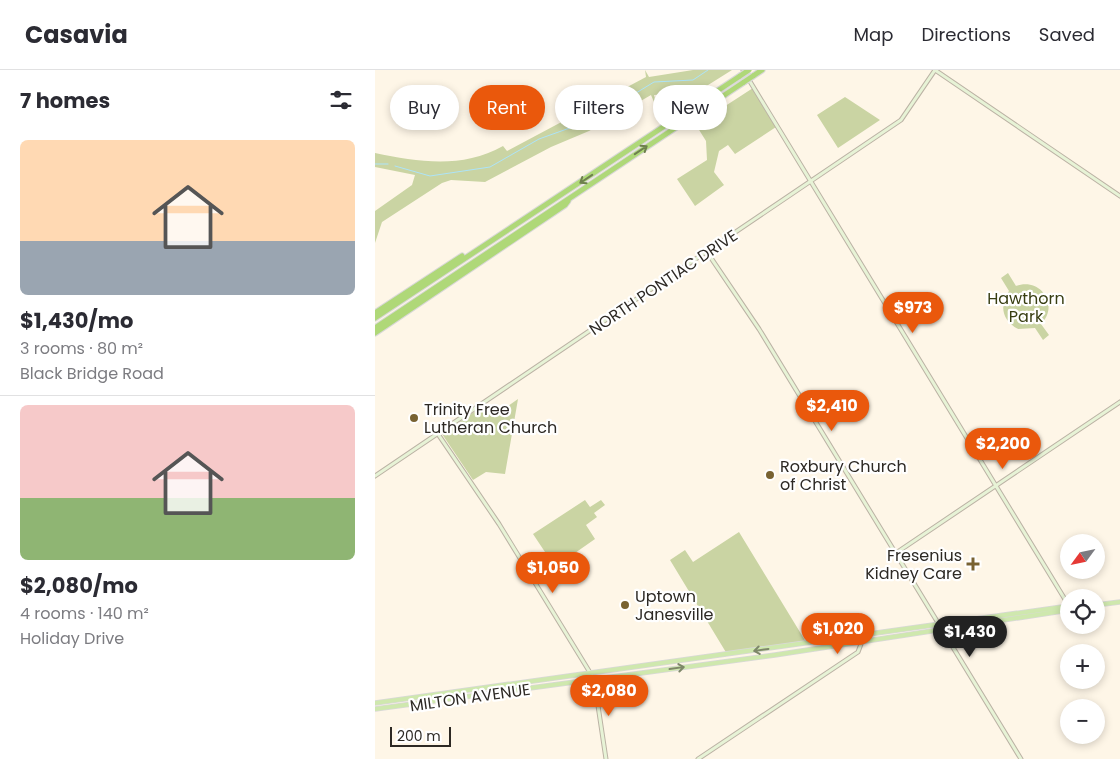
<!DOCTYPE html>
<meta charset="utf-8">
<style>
:root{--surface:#fff;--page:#f7f7f7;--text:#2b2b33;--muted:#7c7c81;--line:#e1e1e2;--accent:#ea580c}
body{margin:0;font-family:Poppins,sans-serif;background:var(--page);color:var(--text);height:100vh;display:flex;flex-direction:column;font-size:19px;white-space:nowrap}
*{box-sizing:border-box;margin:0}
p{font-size:16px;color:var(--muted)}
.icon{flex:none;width:28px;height:28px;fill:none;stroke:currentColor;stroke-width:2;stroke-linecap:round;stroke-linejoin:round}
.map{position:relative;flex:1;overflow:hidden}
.sheet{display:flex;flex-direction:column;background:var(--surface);width:375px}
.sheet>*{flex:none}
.guide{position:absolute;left:15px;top:15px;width:475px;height:45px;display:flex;gap:10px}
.needle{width:32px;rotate:237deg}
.controls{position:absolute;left:685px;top:464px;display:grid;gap:10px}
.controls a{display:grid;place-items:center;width:45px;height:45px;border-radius:50%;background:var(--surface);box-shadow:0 2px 8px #0003;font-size:25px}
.scale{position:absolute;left:15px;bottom:12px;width:61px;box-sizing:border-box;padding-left:5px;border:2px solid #2d2924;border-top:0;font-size:14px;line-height:18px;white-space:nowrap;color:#2d2924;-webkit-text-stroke:4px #fff;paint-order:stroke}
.price{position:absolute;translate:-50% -42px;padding:0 11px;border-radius:18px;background:var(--accent);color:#fff;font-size:16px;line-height:32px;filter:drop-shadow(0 1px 2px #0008)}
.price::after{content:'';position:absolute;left:50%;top:30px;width:15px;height:11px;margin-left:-8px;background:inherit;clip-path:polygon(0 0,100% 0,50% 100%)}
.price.current{background:#222;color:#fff}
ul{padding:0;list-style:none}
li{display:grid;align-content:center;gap:10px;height:265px;padding:0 20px}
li+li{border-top:1px solid var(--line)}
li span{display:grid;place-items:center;height:155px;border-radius:8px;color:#555}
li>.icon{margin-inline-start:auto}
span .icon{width:90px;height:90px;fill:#fffc;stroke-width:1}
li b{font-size:21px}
h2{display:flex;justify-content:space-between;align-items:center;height:60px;padding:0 20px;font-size:21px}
.pill{padding:0 18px;border-radius:22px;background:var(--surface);box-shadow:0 2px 8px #0003;font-size:18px;line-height:45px}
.pill.current{background:var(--accent);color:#fff}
header{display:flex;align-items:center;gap:30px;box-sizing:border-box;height:70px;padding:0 25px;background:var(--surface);border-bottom:1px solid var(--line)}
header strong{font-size:24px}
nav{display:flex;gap:28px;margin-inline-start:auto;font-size:18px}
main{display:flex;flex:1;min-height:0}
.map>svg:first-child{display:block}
.green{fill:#cad4a3}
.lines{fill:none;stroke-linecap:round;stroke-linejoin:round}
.stream{stroke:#ade4f8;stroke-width:1}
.secondary-casing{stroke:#bbb2a4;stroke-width:5}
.primary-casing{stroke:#d9d8d8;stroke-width:5.5}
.highway-casing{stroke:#d9d8d8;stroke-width:7}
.secondary{stroke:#e7f3d6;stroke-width:3}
.primary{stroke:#cfe8ae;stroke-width:4}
.highway{stroke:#afd878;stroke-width:5}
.highway-bridge-casing{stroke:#d9d8d8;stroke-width:7;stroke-linecap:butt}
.highway-bridge{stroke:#afd878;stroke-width:5}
.oneway{stroke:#6e804e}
.oneway2{stroke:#7e8869}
.poi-dot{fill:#786232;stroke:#fff;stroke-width:2}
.labels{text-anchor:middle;stroke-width:4.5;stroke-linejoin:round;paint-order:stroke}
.street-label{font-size:16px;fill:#2d2924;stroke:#fff}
.park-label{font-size:16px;fill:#383e12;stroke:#fff}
.poi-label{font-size:16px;fill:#2d2924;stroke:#fff;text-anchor:start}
</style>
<header>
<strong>Casavia</strong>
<nav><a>Map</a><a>Directions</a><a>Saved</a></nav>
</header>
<main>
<section class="sheet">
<h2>7 homes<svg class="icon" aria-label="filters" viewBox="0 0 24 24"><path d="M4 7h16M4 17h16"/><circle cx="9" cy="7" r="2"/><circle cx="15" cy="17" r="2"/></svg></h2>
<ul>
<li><span style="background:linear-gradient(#ffd9b3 65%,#9aa5b1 0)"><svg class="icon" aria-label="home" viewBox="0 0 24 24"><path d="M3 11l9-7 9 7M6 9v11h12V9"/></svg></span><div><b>$1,430/mo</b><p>3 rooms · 80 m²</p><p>Black Bridge Road</p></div></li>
<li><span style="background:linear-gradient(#f6c9c9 60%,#8fb573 0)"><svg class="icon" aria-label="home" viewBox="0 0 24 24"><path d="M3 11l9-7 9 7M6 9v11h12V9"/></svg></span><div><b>$2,080/mo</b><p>4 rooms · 140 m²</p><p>Holiday Drive</p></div></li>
</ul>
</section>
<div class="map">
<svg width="745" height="689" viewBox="0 0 745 689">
<rect width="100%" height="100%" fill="#fef6e7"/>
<path class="green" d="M 270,0 L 274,7 L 318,0 L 357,0 L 322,22 L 279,25 L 282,39 L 276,25 L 214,61 L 176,77 L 110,112 L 76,110 L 67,113 L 7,152 L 0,173 L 0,141 L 37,115 L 40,105 L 0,97 L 0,83 C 44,92 87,99 128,76 L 132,81 L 271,7 Z
M 378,18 L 401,57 L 360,84 L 353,75 L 344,81 L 339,102 L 349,115 L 320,136 L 302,109 L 332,90 L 331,71 L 321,55 Z
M 470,27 L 505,50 L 463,78 L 442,45 Z
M 633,203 L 641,216 C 665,207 685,235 666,254 L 674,265 L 668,270 L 660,258 L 643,259 C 627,250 624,236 634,221 L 626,208 Z
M 143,329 L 130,404 L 111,402 L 98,410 L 67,364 L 109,335 L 117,347 Z
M 210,430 L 215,437 L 226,430 L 230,435 L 219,443 L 222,447 L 211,455 L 220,469 L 180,497 L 158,464 Z
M 364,462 L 431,572 L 352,584 L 295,490 L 310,480 L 318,492 Z"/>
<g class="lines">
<path class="stream" d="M 0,94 L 13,94
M 20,96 L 55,106 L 115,97 L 164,69 L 217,50 L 279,12 L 318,10 L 333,0"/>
<g class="secondary-casing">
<path id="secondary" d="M 368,0 L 694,536
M 560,0 L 745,126
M 332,182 L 384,259 L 646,689
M 63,364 L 124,454 L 219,609 L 231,689
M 0,406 L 526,50 L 560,0
M 521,483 L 745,332
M 323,689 L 483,582 L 486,574 L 484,566"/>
</g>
<g class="primary-casing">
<path id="primary" d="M 721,535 L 745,532
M 0,633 L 694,536
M 0,639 L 400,585 L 694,540"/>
</g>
<g class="highway-casing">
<path id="highway" d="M 378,6 L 387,0
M 0,243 L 87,186
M 0,248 L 365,6
M 0,258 L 369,12
M 0,263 L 190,135 L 193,131"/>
</g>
<use href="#secondary" class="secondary"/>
<use href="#primary" class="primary"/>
<use href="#highway" class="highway"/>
<g class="highway-bridge-casing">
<path id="highway-bridge" d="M 365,6 L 374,0
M 369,12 L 378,6"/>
</g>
<use href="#highway-bridge" class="highway-bridge"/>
</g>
<defs><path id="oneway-shaft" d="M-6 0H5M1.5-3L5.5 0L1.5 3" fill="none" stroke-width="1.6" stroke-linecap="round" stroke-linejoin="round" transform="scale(1.25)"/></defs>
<g class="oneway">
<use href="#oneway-shaft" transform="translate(266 80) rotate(-34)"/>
<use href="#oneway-shaft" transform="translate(211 109) rotate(146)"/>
</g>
<g class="oneway2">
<use href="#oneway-shaft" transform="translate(386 580) rotate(172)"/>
<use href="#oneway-shaft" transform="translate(302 598) rotate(-8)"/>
</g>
<g class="poi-dot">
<circle cx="39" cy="348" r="5"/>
<circle cx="395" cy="405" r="5"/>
<path d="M595.5 486.5h5v5h5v5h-5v5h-5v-5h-5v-5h5z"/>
<circle cx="250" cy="535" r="5"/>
</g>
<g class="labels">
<g class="street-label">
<text transform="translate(288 212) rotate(-34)" y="6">NORTH PONTIAC DRIVE</text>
<text transform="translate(95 627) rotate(-8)" y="6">MILTON AVENUE</text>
</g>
<g class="park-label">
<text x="651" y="234">Hawthorn<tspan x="651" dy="18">Park</tspan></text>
</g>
<g class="poi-label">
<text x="49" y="345">Trinity Free<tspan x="49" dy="18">Lutheran Church</tspan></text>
<text x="405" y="402">Roxbury Church<tspan x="405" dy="18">of Christ</tspan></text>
<text x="587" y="491" text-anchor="end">Fresenius<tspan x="587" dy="18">Kidney Care</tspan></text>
<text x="260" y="532">Uptown<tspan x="260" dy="18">Janesville</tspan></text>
</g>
</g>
</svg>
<div class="controls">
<a><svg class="needle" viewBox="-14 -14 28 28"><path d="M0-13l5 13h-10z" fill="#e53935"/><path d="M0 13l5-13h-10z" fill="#7c7c81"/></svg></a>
<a><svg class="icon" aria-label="locate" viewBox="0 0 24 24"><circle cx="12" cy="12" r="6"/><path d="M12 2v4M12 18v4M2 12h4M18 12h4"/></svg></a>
<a>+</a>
<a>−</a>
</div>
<div class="scale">200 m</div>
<b class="price" style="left:538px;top:264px">$973</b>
<b class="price" style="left:457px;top:362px">$2,410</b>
<b class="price" style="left:628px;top:400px">$2,200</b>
<b class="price" style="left:178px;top:524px">$1,050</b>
<b class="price" style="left:463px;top:585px">$1,020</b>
<b class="price current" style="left:595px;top:588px">$1,430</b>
<b class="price" style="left:234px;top:647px">$2,080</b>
<div class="guide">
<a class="pill">Buy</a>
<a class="pill current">Rent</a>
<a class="pill">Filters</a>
<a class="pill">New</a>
</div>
</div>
</main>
